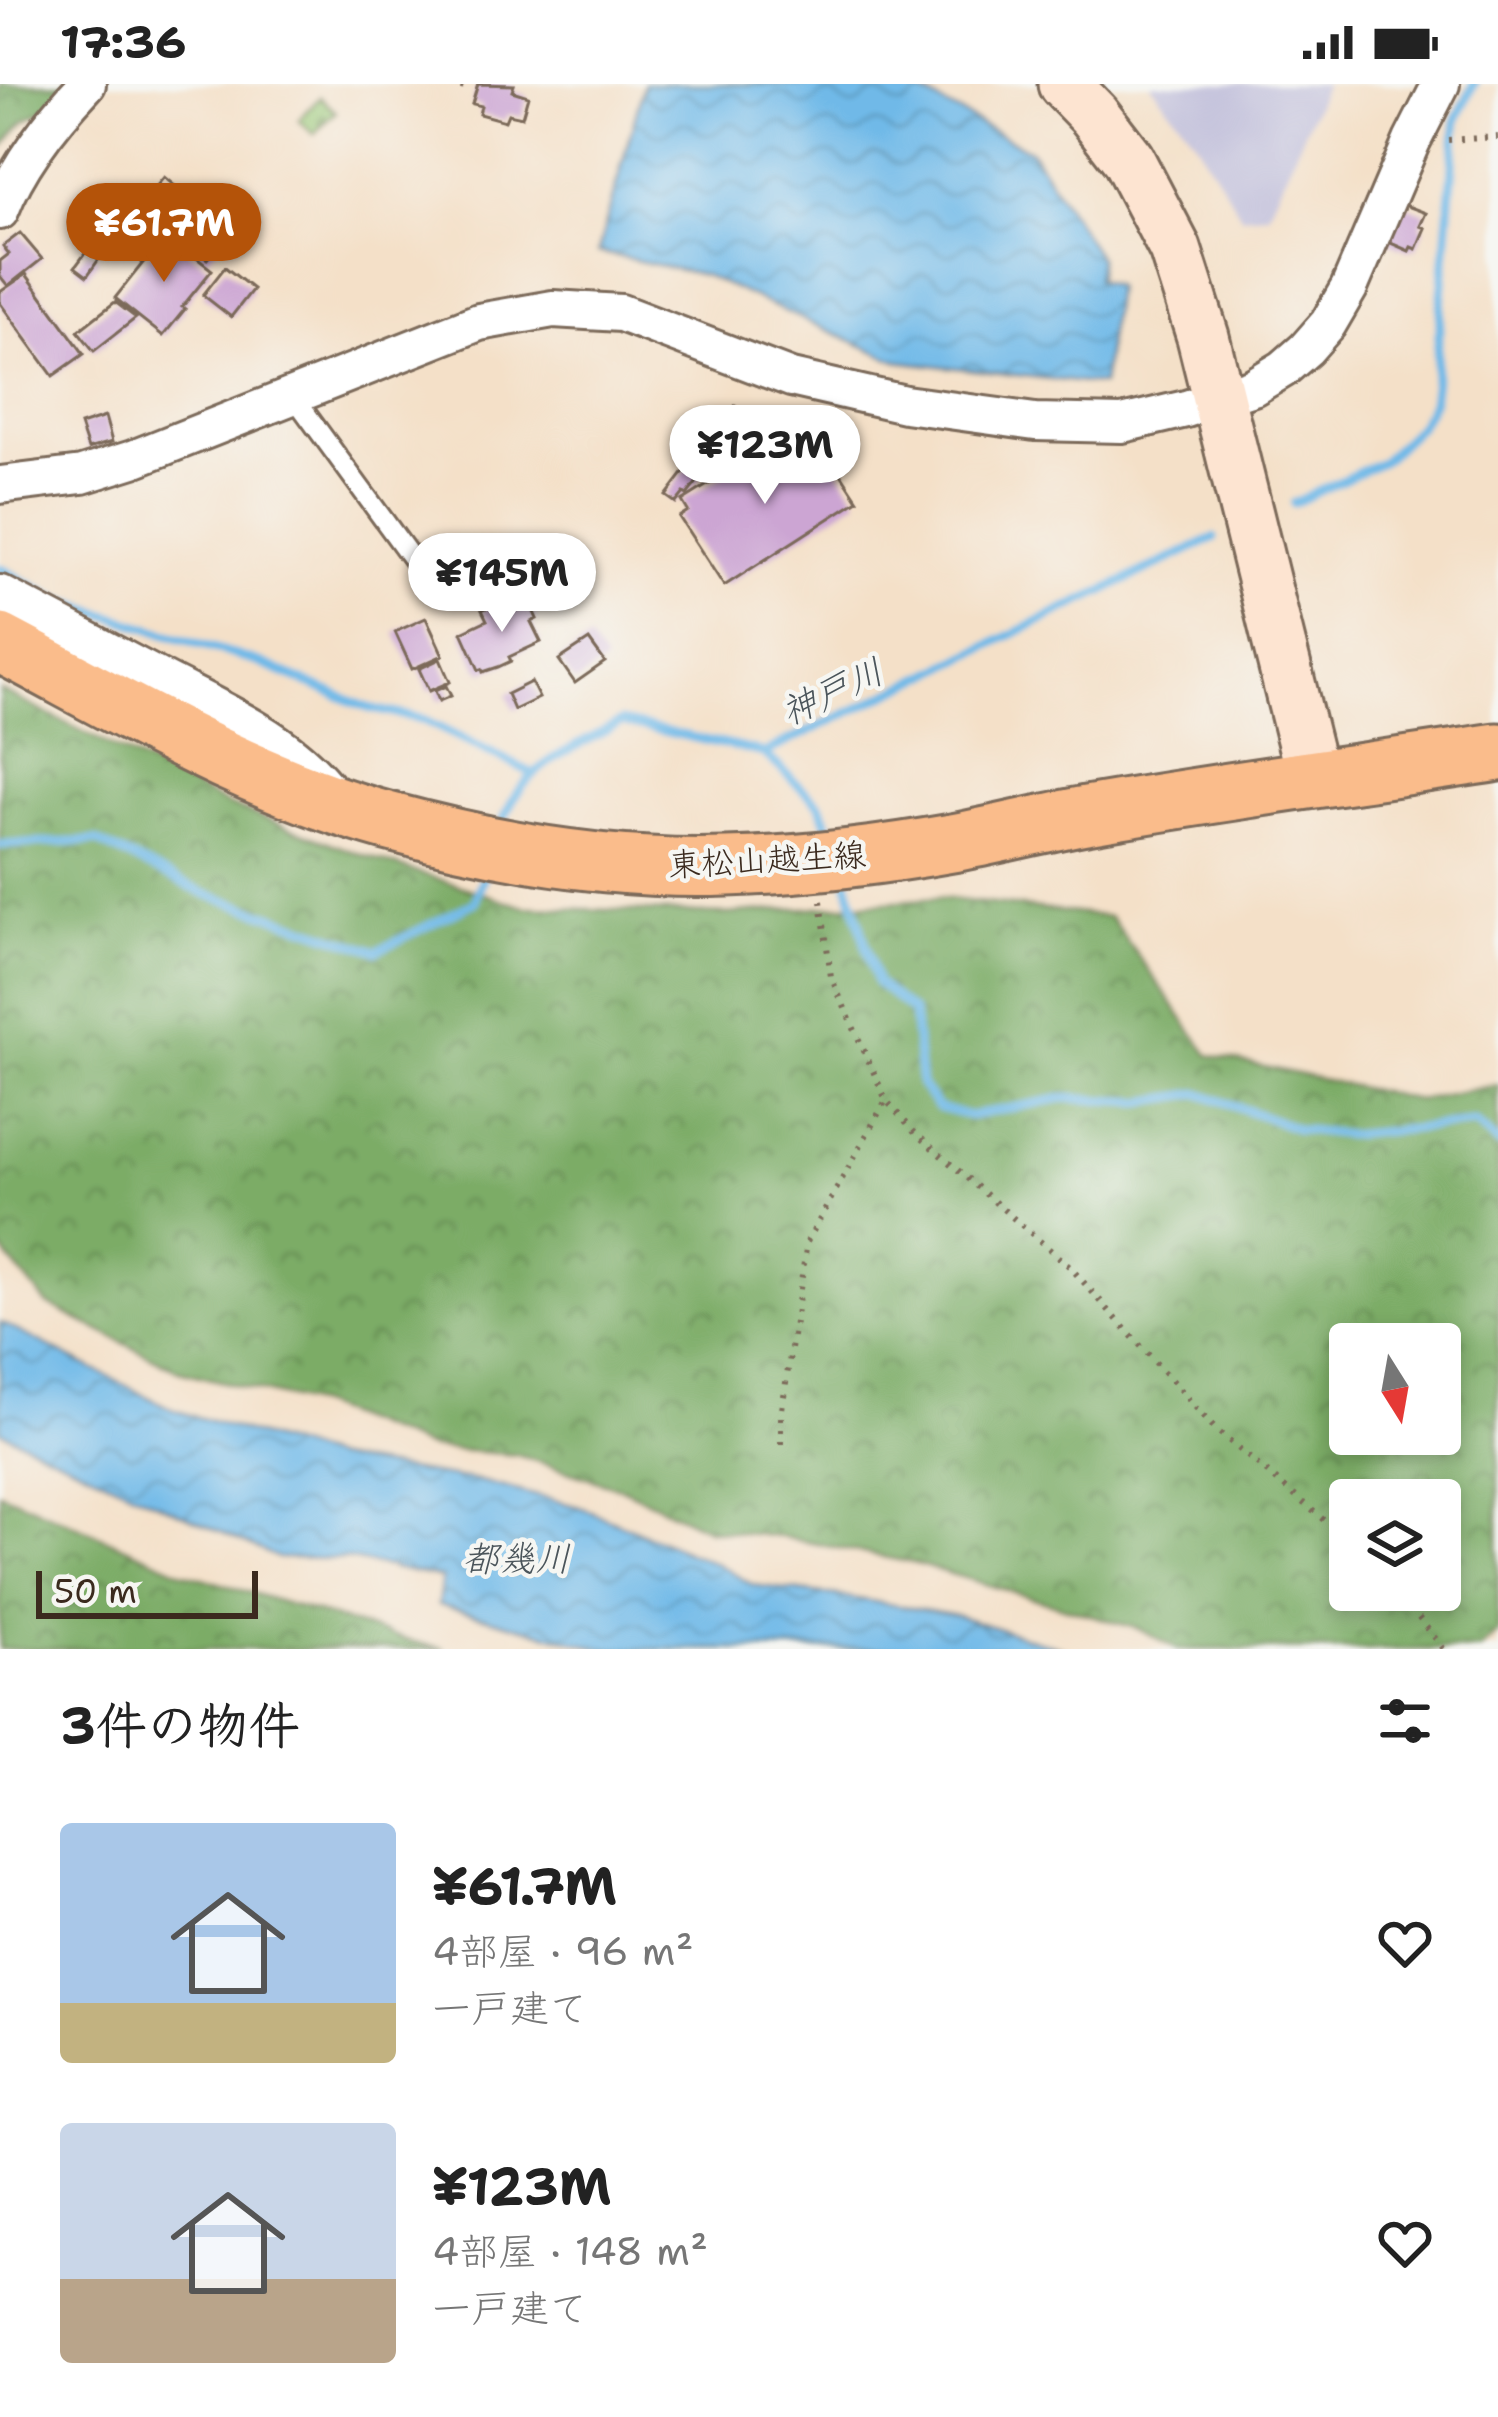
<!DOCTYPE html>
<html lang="ja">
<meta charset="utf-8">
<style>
:root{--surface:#fff;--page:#f6f6f6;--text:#222;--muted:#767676;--accent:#b45309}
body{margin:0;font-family:"Shantell Sans","Klee One",sans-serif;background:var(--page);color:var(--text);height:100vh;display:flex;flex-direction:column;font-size:45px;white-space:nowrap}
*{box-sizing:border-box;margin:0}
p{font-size:39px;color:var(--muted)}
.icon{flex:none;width:66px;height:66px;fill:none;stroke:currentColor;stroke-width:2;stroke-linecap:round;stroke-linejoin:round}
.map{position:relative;height:1565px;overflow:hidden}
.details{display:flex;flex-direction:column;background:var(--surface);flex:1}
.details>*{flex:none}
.needle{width:78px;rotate:169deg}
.controls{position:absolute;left:1329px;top:1239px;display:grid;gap:24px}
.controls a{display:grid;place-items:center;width:132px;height:132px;border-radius:12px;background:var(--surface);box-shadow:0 6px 18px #0003;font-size:60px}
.scale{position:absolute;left:36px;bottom:30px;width:222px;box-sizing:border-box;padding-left:12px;border:6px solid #3b2a1e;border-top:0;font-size:33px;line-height:42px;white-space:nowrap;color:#3b2a1e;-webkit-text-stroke:9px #f6f6f2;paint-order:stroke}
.price{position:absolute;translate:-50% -102px;padding:0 27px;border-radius:42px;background:#fff;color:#222;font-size:39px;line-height:78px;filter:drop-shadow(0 3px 6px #0008)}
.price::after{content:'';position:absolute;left:50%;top:72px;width:36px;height:27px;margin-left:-18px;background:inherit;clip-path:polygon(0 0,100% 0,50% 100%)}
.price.current{background:var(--accent);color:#fff}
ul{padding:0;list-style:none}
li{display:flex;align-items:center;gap:36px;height:300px;padding:0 60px}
li span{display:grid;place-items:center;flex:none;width:336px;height:240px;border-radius:12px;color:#555}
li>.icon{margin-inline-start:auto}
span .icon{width:144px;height:144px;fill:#fffc;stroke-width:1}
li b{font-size:51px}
h2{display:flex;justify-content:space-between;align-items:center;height:144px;padding:0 60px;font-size:51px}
.status{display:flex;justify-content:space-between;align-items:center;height:84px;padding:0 60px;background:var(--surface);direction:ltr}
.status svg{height:33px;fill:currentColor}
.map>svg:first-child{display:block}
.industrial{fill:#c3c1db}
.forest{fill:url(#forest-crowns);stroke:#5b6b42;stroke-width:3;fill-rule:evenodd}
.cemetery{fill:url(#cemetery-stones);stroke:#6a7849;stroke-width:3}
.water{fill:url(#water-waves);stroke:#557283;stroke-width:3}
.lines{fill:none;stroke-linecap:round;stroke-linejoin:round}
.stream{stroke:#6fb9e8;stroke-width:9}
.building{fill:#cca5d3}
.lane-casing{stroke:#7c6a5a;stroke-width:24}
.street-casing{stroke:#7c6a5a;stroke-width:42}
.secondary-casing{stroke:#7c6a5a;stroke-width:57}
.primary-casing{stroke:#7c6a5a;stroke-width:63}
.path{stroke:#7c6a5a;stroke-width:6;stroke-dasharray:3 9;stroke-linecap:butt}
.lane{stroke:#fff;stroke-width:18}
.street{stroke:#fff;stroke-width:36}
.secondary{stroke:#fde4d1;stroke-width:51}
.primary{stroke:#fabc8b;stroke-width:57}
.labels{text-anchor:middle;stroke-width:9;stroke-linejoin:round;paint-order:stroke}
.street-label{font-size:33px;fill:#3b2a1e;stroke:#f6f6f2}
.water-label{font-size:36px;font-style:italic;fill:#4b555b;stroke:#f6f6f2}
</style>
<div class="status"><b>17:36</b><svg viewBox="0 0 49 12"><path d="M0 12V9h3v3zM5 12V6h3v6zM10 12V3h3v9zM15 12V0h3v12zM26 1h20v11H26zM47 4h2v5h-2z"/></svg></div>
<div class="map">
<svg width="1498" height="1565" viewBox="0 0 1498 1565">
<defs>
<pattern id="forest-crowns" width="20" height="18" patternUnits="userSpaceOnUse" patternTransform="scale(3)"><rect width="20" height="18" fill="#7bac66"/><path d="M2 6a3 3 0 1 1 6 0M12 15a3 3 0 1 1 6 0" fill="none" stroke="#668c53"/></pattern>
<pattern id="cemetery-stones" width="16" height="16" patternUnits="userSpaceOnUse" patternTransform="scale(3)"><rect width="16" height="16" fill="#9ac774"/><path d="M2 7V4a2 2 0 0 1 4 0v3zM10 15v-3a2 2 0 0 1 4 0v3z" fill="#7fa25f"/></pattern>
<pattern id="water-waves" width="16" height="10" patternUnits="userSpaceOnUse" patternTransform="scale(3)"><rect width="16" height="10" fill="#6fb9e8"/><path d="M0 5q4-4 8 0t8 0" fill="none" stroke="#5c97bb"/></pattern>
</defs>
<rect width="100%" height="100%" fill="#f6f6f2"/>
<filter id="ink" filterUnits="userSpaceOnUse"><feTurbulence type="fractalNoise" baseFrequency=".00833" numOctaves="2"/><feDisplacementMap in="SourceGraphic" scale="24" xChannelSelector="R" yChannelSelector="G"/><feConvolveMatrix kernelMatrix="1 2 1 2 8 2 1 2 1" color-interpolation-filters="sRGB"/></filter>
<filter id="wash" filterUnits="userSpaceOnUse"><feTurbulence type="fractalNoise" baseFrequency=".004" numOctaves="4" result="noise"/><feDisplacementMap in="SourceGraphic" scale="48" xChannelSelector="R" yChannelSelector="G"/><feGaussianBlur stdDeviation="2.7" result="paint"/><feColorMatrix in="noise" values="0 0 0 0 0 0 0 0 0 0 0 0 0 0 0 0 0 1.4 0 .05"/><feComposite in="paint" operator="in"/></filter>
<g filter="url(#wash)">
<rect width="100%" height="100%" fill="#f4e0c8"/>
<path class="industrial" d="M 1150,0 L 1325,0 L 1268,130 L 1241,132 L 1195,56 Z"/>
<path class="forest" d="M 0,0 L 68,0 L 49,23 L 24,37 L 0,66 Z
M 0,606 L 231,722 L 357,769 L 525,823 L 725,830 L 940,814 L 1110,833 L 1209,971 L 1417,1016 L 1498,1001 L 1498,1549 L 1480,1565 L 1178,1565 L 1139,1545 L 913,1479 L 782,1453 L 707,1445 L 624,1405 L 517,1371 L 429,1364 L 317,1321 L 179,1287 L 47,1220 L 0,1164 ZM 1440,1260 L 1440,1350 L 1350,1350 L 1350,1260 ZM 1440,1416 L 1440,1506 L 1350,1506 L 1350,1416 Z
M 0,1408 L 183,1488 L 406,1556 L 445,1565 L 0,1565 Z"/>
<path class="cemetery" d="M 320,13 L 336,28 L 314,50 L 299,36 Z"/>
<path class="water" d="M 644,0 L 905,0 L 1031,67 L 1099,174 L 1096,196 L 1115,202 L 1102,301 L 897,277 L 703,191 L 598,168 Z
M 0,1238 L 174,1326 L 335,1375 L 484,1398 L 583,1424 L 717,1480 L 753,1501 L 846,1513 L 958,1532 L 1064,1565 L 604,1565 L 438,1521 L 442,1494 L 347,1475 L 278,1474 L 0,1347 Z"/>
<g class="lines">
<path class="stream" d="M 1294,419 L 1383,377 L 1419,342 L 1433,317 L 1457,35 L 1474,0
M 0,484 L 56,515 L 260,579 L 368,624 L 421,635 L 532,689
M 764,669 L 821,722 L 833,757
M 501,743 C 522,680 567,669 621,638 L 764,669 L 1214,454
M 0,761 L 96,757 L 206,810 L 377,867 L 475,818 L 488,781
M 847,796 L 877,899 L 913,928 L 921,1001 L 938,1024 L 970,1032 L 1063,1014 L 1142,1018 L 1200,1009 L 1298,1045 L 1348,1051 L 1475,1039 L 1498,1059"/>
</g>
<g id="blocks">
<path class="building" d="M 478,0 L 514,1 L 512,7 L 528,12 L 522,33 L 508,30 L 505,37 L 479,30 L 481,22 L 472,20 Z
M 164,93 L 188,113 L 168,136 L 145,116 Z
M 1402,120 L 1426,129 L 1420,142 L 1425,144 L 1416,165 L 1411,163 L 1409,167 L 1386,157 Z
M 202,132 L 227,150 L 207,175 L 183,157 Z
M 20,149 L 42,175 L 8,202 L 0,192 L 0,177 L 9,170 L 3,162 Z
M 166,150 L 212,186 L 182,223 L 185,225 L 163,252 L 115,214 Z
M 87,167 L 99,175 L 87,192 L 75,183 Z
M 225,183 L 253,205 L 231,233 L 203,211 Z
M 26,190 L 84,270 L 53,292 L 0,219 L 0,208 Z
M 115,218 L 136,234 L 94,267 L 78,247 Z
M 735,322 L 753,335 L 717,383 L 713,380 L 706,390 L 692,380 Z
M 105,333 L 112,358 L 88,365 L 80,341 Z
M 813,347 L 858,416 L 724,502 L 679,433 L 688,427 L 682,417 L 744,378 L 750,387 Z
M 688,383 L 701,393 L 687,411 L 684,409 L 676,419 L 666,412 Z
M 529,517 L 537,535 L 531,538 L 541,558 L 509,573 L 511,577 L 498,583 L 483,588 L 482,585 L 479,586 L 462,548 L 487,536 L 482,526 L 500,518 L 505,528 Z
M 426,534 L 443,571 L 412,585 L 395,548 Z
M 589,556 L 605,578 L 575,599 L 559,576 Z
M 440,575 L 450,598 L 429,607 L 419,585 Z
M 531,598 L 539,614 L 514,626 L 507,610 Z
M 446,602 L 451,612 L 439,617 L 435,607 Z"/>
</g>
</g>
<g filter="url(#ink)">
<use href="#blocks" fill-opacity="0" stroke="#7c6a5a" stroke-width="3"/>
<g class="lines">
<g class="lane-casing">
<path id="lane" d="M 294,313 L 432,502"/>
</g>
<g class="street-casing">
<path id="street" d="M 0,127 C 18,80 53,36 87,0
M 0,401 L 82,391 L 133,375 L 479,238 L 553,225 L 621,229 L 791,294 L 905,320 L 1035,338 L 1122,340 L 1186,325 L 1253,303 L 1283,285 L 1306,265 L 1328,240 L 1349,204 L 1412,57 L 1441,0
M 0,510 C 55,539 110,568 165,597 C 225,628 292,657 333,712"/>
</g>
<g class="secondary-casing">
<path id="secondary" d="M 1064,0 L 1094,31 L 1128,75 L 1175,165 L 1203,253 L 1313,696"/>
</g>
<g class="primary-casing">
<path id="primary" d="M 0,559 C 124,624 250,700 387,737 C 497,767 613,787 727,783 C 802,781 879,772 952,759 C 997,751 1041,739 1086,731 C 1223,707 1361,689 1498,668"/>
</g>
<path class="path" d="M 449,0 L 465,4
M 1448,56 L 1498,53
M 821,817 L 831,893 L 886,1016 L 915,1049 L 1070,1183 L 1215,1345 L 1350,1458
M 781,1360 L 781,1332 L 807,1158 L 886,1016
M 1396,1506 L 1444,1565"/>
<use href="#lane" class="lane"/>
<use href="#street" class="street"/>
<use href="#secondary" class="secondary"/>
<use href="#primary" class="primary"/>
</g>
</g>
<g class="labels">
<g class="street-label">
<text transform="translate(767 775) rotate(-3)" y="12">東松山越生線</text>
</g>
<g class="water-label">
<text transform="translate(832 607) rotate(-25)" y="13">神戸川</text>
<text x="517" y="1487">都幾川</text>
</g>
</g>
</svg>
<div class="controls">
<a><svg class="needle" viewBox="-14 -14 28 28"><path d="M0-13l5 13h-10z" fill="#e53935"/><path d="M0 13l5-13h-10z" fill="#767676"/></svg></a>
<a><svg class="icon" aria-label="layers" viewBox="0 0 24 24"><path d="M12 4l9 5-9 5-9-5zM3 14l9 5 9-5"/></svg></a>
</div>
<div class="scale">50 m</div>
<b class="price current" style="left:164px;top:201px">¥61.7M</b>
<b class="price" style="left:765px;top:423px">¥123M</b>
<b class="price" style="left:502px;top:551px">¥145M</b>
</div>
<section class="details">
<h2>3件の物件<svg class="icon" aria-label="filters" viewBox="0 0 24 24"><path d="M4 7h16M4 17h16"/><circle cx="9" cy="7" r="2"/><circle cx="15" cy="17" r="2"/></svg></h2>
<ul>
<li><span style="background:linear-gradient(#a9c7e8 75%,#c2b280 0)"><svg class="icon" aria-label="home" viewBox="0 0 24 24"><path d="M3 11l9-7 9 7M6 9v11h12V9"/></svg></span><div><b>¥61.7M</b><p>4部屋 · 96 m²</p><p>一戸建て</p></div><svg class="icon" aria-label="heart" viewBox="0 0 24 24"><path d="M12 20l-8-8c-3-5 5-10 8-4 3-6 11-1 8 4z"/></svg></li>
<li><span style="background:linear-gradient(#c9d6e8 65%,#b9a48a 0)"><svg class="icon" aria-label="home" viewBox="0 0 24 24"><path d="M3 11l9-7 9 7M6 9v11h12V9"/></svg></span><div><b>¥123M</b><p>4部屋 · 148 m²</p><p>一戸建て</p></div><svg class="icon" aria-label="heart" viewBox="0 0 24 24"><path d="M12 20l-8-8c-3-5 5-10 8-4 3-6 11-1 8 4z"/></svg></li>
</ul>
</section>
